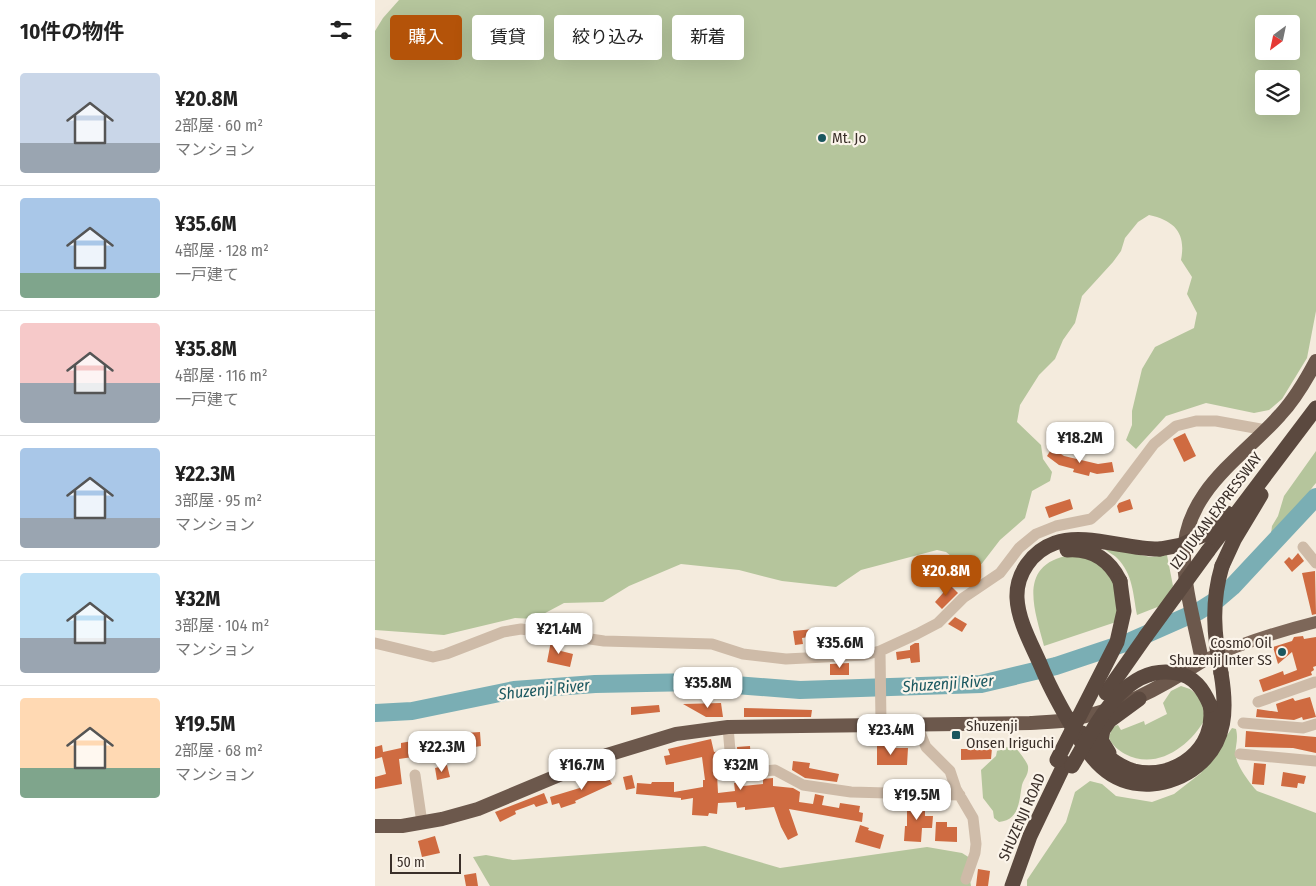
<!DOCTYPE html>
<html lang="ja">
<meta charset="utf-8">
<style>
:root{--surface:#fff;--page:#f6f6f6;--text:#222;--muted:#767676;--line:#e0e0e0;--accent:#b45309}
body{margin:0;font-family:"Fira Sans Condensed","Noto Sans JP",sans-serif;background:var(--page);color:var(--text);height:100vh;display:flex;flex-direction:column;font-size:19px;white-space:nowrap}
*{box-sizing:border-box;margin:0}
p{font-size:16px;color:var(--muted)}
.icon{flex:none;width:28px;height:28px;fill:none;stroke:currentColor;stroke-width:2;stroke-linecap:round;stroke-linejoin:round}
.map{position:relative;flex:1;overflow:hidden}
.panel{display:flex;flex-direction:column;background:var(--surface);width:375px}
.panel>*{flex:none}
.top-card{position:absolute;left:15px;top:15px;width:475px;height:45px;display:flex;gap:10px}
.needle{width:32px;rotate:213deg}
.controls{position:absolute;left:880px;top:15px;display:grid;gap:10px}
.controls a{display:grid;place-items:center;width:45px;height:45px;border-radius:5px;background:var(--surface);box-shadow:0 5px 20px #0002;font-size:25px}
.scale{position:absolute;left:15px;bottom:12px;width:71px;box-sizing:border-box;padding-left:5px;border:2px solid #3a2f29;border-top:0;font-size:14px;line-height:18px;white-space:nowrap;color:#3a2f29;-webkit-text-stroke:4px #fbf4ea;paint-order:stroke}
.price{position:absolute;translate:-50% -42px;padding:0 11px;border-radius:10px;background:#fff;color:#222;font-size:16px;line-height:32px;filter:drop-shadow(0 1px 2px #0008)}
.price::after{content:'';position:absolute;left:50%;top:30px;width:15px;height:11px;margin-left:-8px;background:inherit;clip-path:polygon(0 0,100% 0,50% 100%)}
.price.on{background:var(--accent);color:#fff}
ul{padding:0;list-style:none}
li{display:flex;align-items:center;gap:15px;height:125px;padding:0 20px}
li+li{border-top:1px solid var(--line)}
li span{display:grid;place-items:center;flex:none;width:140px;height:100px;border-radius:5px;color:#555}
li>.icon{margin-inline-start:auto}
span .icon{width:60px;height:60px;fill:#fffc;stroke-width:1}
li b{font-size:21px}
h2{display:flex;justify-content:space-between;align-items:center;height:60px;padding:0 20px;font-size:21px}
.pill{padding:0 18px;border-radius:5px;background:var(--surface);box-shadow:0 5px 20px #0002;font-size:18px;line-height:45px}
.pill.on{background:var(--accent);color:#fff}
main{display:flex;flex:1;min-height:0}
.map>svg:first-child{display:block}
.green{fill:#b5c59c;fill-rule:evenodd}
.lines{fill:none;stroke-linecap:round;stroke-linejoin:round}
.river{stroke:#7aaeb4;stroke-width:18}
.building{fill:#cf6b41}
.minor{stroke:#cebba8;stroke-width:11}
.primary{stroke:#7d6759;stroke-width:12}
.trunk{stroke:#6c584c;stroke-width:14}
.motorway{stroke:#5b493f;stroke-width:15}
.motorway-bridge{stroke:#5b493f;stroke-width:15}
.poi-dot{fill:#1a575f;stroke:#fbf4ea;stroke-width:2}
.labels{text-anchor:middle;stroke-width:4.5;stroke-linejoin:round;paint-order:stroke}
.poi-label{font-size:15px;fill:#3a2f29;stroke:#fbf4ea;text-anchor:start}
.street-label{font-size:15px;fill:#3a2f29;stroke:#fbf4ea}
.water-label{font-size:16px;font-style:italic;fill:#1a575f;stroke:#fbf4ea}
</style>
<main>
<section class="panel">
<h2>10件の物件<svg class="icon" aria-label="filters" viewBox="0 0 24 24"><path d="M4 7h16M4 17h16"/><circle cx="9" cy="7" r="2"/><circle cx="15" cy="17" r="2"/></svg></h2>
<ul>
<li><span style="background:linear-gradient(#c9d6e8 70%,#9aa5b1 0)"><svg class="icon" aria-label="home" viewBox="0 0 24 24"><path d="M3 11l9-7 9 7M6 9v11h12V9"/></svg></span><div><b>¥20.8M</b><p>2部屋 · 60 m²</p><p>マンション</p></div></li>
<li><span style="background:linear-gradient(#a9c7e8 75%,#7fa58c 0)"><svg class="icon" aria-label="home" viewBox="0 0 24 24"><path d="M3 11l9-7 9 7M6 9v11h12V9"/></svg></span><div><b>¥35.6M</b><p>4部屋 · 128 m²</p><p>一戸建て</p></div></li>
<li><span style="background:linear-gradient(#f6c9c9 60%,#9aa5b1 0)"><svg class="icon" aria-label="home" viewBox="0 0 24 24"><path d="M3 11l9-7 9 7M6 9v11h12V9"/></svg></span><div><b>¥35.8M</b><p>4部屋 · 116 m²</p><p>一戸建て</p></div></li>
<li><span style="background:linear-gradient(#a9c7e8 70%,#9aa5b1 0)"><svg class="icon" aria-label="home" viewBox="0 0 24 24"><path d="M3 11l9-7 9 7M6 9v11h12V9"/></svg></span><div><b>¥22.3M</b><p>3部屋 · 95 m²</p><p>マンション</p></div></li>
<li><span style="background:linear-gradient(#bfe0f5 65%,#9aa5b1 0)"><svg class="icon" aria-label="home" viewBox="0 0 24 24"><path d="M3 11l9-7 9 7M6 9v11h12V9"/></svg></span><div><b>¥32M</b><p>3部屋 · 104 m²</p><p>マンション</p></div></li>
<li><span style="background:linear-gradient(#ffd9b3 70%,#7fa58c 0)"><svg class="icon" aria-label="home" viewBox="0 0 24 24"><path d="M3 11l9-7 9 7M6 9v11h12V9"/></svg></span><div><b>¥19.5M</b><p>2部屋 · 68 m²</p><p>マンション</p></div></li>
</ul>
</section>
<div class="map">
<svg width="941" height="886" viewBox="0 0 941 886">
<rect width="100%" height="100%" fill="#f4ebdd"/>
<path class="green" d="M 24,0 L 941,0 L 941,311 L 932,358 L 907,399 L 894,410 L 879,413 L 831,403 L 791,416 L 761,449 L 751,440 L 757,425 L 757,411 L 767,369 L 780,347 L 819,328 L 822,313 L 812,294 L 817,277 L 806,260 C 811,234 801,221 774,215 L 763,222 L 750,238 L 746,251 L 738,262 L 707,296 L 700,323 L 688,340 L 680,359 L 664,375 L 645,405 L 642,422 L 666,445 L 668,459 L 677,472 L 675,481 L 657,491 L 650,518 L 625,540 L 605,566 L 581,560 L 571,552 L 562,550 L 486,570 L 461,587 L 407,581 L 364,570 L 306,564 L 254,586 L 228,602 L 189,603 L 159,619 L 140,618 L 69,635 L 0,630 L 0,31 L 8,18 ZM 889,24 L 916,24 L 916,51 L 889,51 ZM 889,79 L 916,79 L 916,106 L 889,106 Z
M 941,451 L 941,483 C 933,491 931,502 923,511 C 916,520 906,523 900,533 L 896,534 L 897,526 L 903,516 L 909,496 Z
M 729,548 L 776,557 L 792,555 L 798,586 L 785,606 L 762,615 C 758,594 758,574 742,558 C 738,554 732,552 729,548 Z
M 696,555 C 703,557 712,557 719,561 C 741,573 746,599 741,622 L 669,646 C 659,608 642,564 696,555 Z
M 806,686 L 815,689 L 826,698 L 830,719 C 815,746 782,771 750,754 C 743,750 737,745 734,738 L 737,727 L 743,725 L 746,730 L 769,721 L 770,725 L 792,714 L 788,703 L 796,691 Z
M 857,728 L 861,729 C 864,741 859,748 861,757 C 862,766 876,785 882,791 L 941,813 L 941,886 L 652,886 L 652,880 L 691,822 L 700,792 L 715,781 L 727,784 L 741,796 L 777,802 L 799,794 L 826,773 Z
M 630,747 L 640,747 C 644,752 651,760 653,766 C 654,775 649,778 647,785 C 644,800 645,820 624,822 L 619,818 L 618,811 L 608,798 L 606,770 L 621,756 L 622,751 Z
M 330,846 L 405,868 L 552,847 L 587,853 L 595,858 L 594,874 L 596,886 L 115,886 L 98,857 L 111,855 L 138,860 Z"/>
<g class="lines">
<path class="river" d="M 0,713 L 37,711 L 139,690 L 220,684 L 322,682 L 425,690 L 606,684 L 681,666 L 756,641 L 824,611 L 843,599 L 857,587 L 941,497"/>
</g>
<path class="building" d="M 810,433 L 821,456 L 809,462 L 798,439 Z
M 677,448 L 689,456 L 723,464 L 737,462 L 739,472 L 722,474 L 715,472 L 714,476 L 698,472 L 699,469 L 684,465 L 672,456 Z
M 695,499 L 698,509 L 674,518 L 670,507 Z
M 755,499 L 758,509 L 744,513 L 742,506 L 744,503 Z
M 923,553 L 929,561 L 917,572 L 909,562 L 914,557 L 917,560 Z
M 940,571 L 941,614 L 937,615 L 927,573 Z
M 575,585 L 583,593 L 567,609 L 560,602 Z
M 580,617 L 592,624 L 587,632 L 573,624 Z
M 439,629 L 440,636 L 427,638 L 428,644 L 420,645 L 418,631 Z
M 928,636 L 929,639 L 941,637 L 941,666 L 938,667 L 939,670 L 936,672 L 937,675 L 888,692 L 884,680 L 908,671 L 909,675 L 922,670 L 917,652 L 903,664 L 898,647 L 917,641 L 919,637 Z
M 176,641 L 187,643 L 186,651 L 198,654 L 195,667 L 172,662 Z
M 540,643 L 544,643 L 545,662 L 536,663 L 535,658 L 522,660 L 521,652 L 535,650 L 535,646 Z
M 474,663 L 474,675 L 455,675 L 455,664 Z
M 935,697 L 941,717 L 928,720 L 927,717 L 919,720 L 881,717 L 882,709 L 903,712 L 901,704 L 918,698 L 920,701 Z
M 346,703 L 348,717 L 331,717 L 308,704 Z
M 284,705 L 285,712 L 256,715 L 256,707 Z
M 369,708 L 437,710 L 436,717 L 369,717 Z
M 871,731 L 941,737 L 941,753 L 918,748 L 870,747 Z
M 105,732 L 106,746 L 81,750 L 80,745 L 57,747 L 58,754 L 24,759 L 27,784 L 0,789 L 0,777 L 11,774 L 7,757 L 0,759 L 0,747 L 7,745 L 8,752 L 26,748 L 26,743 L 60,737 L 60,735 Z
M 336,739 L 339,752 L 348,751 L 349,773 L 342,774 L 343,793 L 360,791 L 359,783 L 367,782 L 368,786 L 388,784 L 388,779 L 398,778 L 398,786 L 418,788 L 425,792 L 424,802 L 438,804 L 440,794 L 449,796 L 447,805 L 464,808 L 465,803 L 485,806 L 484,812 L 488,813 L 487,822 L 414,809 L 423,835 L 413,840 L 406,827 L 399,807 L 370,810 L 370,807 L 362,808 L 361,802 L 343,803 L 342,814 L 334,813 L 333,816 L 317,815 L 318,798 L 306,800 L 306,798 L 261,794 L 262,783 L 276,784 L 277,782 L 299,782 L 299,792 L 328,787 L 328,780 L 330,780 L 327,757 L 291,765 L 289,756 L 295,755 L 293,749 Z
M 502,744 L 513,744 L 513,748 L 533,748 L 532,765 L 502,765 Z
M 375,746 L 376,759 L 363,759 L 362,747 Z
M 597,747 L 617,748 L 616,759 L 586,760 L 586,749 L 596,749 Z
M 418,761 L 435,763 L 434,768 L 464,774 L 462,782 L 430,778 L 417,770 Z
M 879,763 L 891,764 L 889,785 L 877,784 Z
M 72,765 L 75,777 L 62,780 L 60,768 Z
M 230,771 L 237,784 L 200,801 L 201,803 L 186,808 L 184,803 L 177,805 L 175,797 L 208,787 L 206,783 Z
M 908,772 L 931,776 L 929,784 L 923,783 L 922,788 L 906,786 Z
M 257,775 L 260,788 L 251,790 L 248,777 Z
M 169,793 L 173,803 L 161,807 L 159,804 L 140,811 L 141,814 L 125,822 L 120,812 Z
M 532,801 L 550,802 L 550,816 L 558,816 L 557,828 L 547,828 L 546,842 L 529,841 L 530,826 L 532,826 Z
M 561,822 L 572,822 L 572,827 L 582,827 L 582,842 L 560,841 Z
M 485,825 L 494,828 L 493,830 L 509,835 L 505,849 L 480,842 Z
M 60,836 L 65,853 L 47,857 L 43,841 Z
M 603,869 L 615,871 L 613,886 L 601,886 Z
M 101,873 L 103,886 L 91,886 L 89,875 Z"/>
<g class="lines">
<path class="minor" d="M 928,547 L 941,563
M 0,643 L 58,657 L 71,654 L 128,632 L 146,629 L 229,641 L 337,644 L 368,654 L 411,659 L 489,655 L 505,651 L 542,634 L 563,623 L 588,598 L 625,573 L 644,548 L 661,534 L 681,526 L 716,519 L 736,501 L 779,444 L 801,426 L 821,421 L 841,421 L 891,430
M 505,651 L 506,723
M 883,702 L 940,682
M 541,723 L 551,747 L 575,771 L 581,789 L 598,818 L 601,844 L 600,853 L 591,879
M 868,723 L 928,728 L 941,724
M 353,727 L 357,774 L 400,770 L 428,785 L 476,792 L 585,795
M 865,754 L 941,761
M 40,775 L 47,823"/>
<path class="primary" d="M 827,661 C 864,644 901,632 941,622"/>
<path class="trunk" d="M 0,826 L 27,826 L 67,819 L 103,809 L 232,755 L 301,734 L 353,727 L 655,723 C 667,722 681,722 693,720 C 743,711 785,688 827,661 C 821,628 809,589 809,556 C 809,491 867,458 905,415 C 920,399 931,380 941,361"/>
<path class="motorway" d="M 826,536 L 852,513
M 785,549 C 753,550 710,532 680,543 C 657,551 641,574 642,598 C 643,621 657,645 666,666 C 674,686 684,704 695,723 C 714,756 733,787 777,784 C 793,783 810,776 822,766 C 852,742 852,708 846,673
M 692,550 C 717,548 734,559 745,581
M 833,551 L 941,408
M 847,566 L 859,540 L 886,495
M 731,693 L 771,636
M 707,733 C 722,747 738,765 759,771 C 800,781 843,748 835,705
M 734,753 L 726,740 L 728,730 L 734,721 L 764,699
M 637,886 L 655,836 L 690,763"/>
<path class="motorway-bridge" d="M 785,549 L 806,545 L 826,536
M 771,636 L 833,551
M 846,673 C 839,635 836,603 847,566
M 682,760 L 742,642 L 749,611 L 745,581
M 697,766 C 719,729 748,663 801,673 C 819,676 828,689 835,705"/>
</g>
<g class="poi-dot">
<circle cx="447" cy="138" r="5"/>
<circle cx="907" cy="652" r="5"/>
<rect x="576" y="730" width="10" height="10" rx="2.5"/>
</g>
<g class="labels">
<g class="poi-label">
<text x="457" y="143">Mt. Jo</text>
<text x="897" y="648" text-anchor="end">Cosmo Oil<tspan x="897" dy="17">Shuzenji Inter SS</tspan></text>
<text x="591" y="731">Shuzenji<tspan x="591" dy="17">Onsen Iriguchi</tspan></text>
</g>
<g class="street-label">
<text transform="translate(841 511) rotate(-53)" y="5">IZU JUKAN EXPRESSWAY</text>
<text transform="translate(647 817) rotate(-66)" y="5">SHUZENJI ROAD</text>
</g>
<g class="water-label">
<text transform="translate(573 683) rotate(-4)" y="6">Shuzenji River</text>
<text transform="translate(169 689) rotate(-6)" y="6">Shuzenji River</text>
</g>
</g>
</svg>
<div class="controls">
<a><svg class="needle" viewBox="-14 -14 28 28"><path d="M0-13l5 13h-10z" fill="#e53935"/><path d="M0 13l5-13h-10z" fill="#767676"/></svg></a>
<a><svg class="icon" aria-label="layers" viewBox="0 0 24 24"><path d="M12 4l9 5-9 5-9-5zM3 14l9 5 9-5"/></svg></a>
</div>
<div class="scale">50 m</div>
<b class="price" style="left:705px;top:464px">¥18.2M</b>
<b class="price on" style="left:571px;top:597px">¥20.8M</b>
<b class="price" style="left:184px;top:655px">¥21.4M</b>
<b class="price" style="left:465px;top:669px">¥35.6M</b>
<b class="price" style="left:333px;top:709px">¥35.8M</b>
<b class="price" style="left:516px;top:756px">¥23.4M</b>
<b class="price" style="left:67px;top:773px">¥22.3M</b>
<b class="price" style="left:207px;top:791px">¥16.7M</b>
<b class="price" style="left:366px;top:791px">¥32M</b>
<b class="price" style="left:542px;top:821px">¥19.5M</b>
<div class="top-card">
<a class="pill on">購入</a>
<a class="pill">賃貸</a>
<a class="pill">絞り込み</a>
<a class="pill">新着</a>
</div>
</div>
</main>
